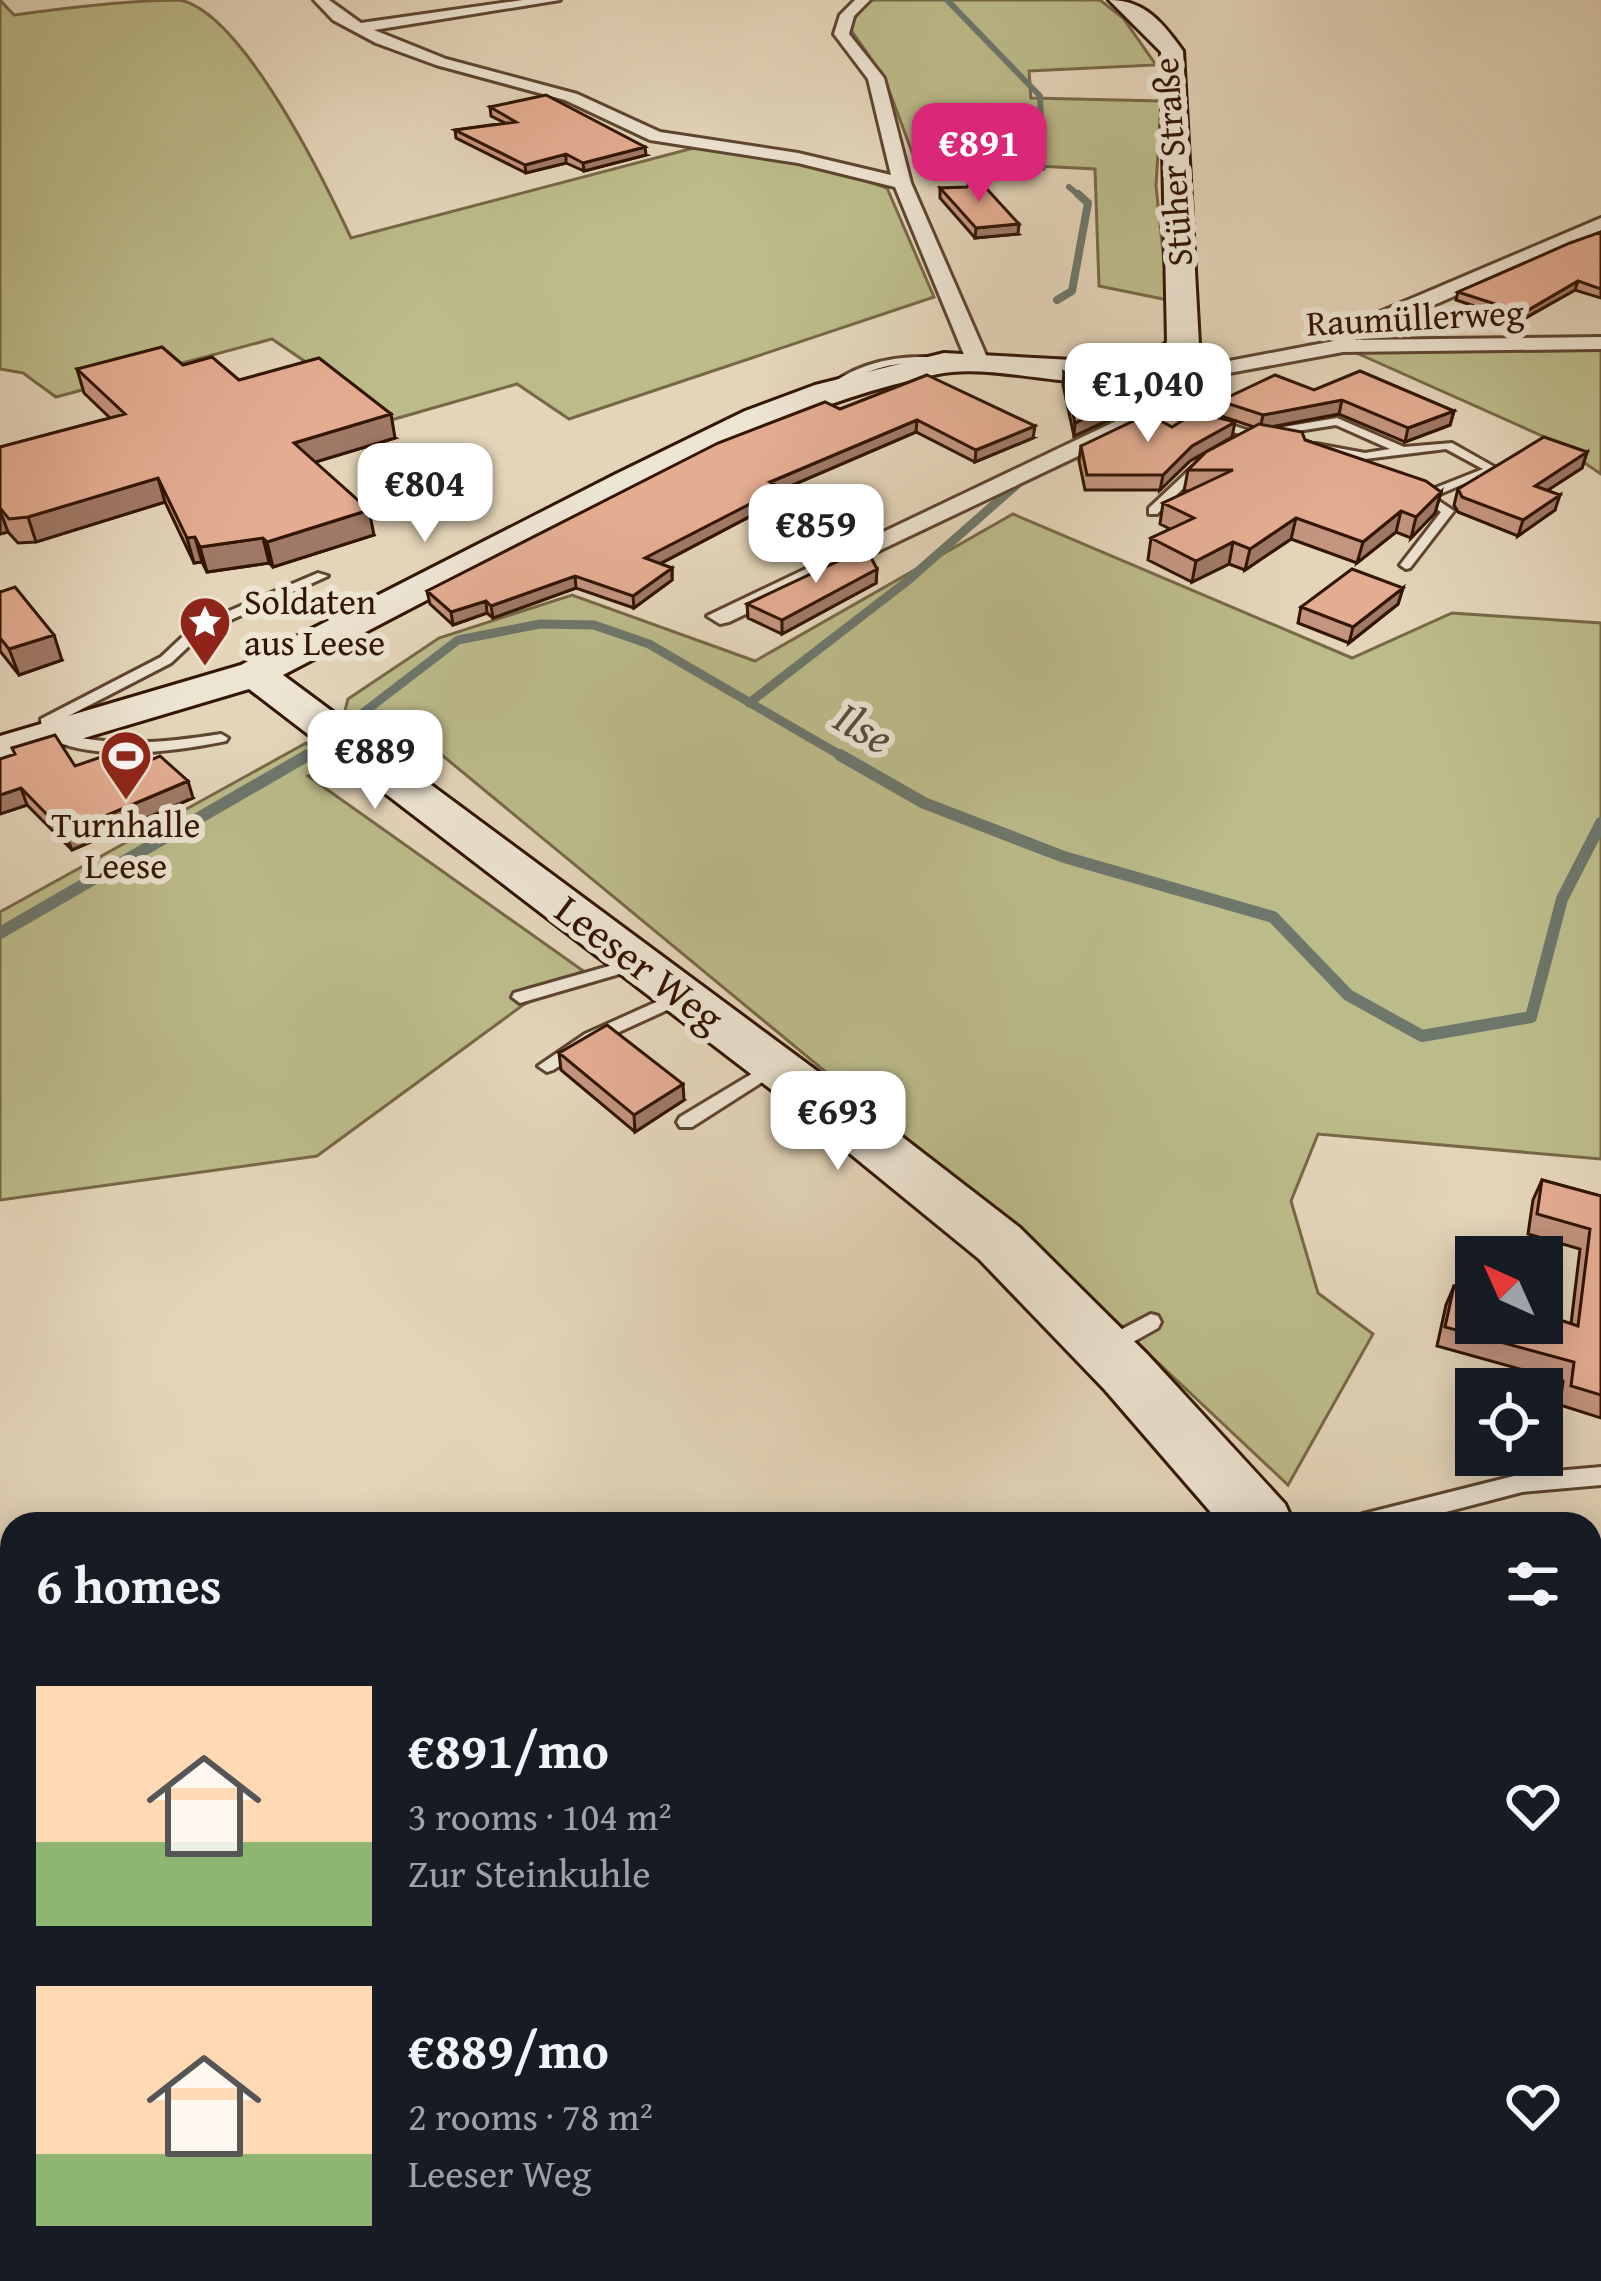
<!DOCTYPE html>
<meta charset="utf-8">
<style>
:root{--surface:#171b24;--page:#20242c;--text:#f1f3f6;--muted:#9ea1a6;--accent:#db2777}
body{margin:0;font-family:"Gentium Book Plus",serif;background:var(--page);color:var(--text);height:100vh;display:flex;flex-direction:column;font-size:45px;white-space:nowrap}
*{box-sizing:border-box;margin:0}
p{font-size:39px;color:var(--muted)}
.icon{flex:none;width:66px;height:66px;fill:none;stroke:currentColor;stroke-width:2;stroke-linecap:round;stroke-linejoin:round}
.map{position:relative;flex:1;overflow:hidden}
.details{position:absolute;left:0px;top:1512px;width:1602px;height:771px;display:flex;flex-direction:column;background:var(--surface);border-radius:36px 36px 0 0;box-shadow:0 6px 30px #0003}
.details>*{flex:none}
.needle{width:78px;rotate:315deg}
.controls{position:absolute;left:1455px;top:1236px;display:grid;gap:24px}
.controls a{display:grid;place-items:center;width:108px;height:108px;border-radius:0px;background:var(--surface);box-shadow:0 6px 30px #0003;font-size:60px}
.price{position:absolute;translate:-50% -102px;padding:0 27px;border-radius:24px;background:#fff;color:#222;font-size:39px;line-height:78px;filter:drop-shadow(0 3px 6px #0008)}
.price::after{content:'';position:absolute;left:50%;top:72px;width:36px;height:27px;margin-left:-18px;background:inherit;clip-path:polygon(0 0,100% 0,50% 100%)}
.price.selected{background:var(--accent);color:#fff}
ul{padding:0;list-style:none}
li{display:flex;align-items:center;gap:36px;height:300px;padding:0 36px}
li span{display:grid;place-items:center;flex:none;width:336px;height:240px;border-radius:0px;color:#555}
li>.icon{margin-inline-start:auto}
span .icon{width:144px;height:144px;fill:#fffc;stroke-width:1}
li b{font-size:51px}
h2{display:flex;justify-content:space-between;align-items:center;height:144px;padding:0 36px;font-size:51px}
.map>svg:first-child{display:block}
.green{fill:#bcbb8a;stroke:#776846;stroke-width:3}
.lines{fill:none;stroke-linecap:round;stroke-linejoin:round}
.stream-far3{stroke:#6d776c;stroke-width:6}
.stream-far2{stroke:#6d776c;stroke-width:8}
.stream-far1{stroke:#6d776c;stroke-width:9}
.stream{stroke:#6d776c;stroke-width:12}
.lane-casing{stroke:#5e4530;stroke-width:6}
.street-casing{stroke:#5e4530;stroke-width:6}
.secondary-casing{stroke:#321503;stroke-width:6}
.lane{fill:#ede4d2;fill-rule:evenodd}
.street{fill:#ede4d2;fill-rule:evenodd}
.secondary{fill:#ede4d2;fill-rule:evenodd}
.wall{fill:#c4957e;stroke:#321503;stroke-width:3}
.shaded-wall{fill:#a07966;stroke:#321503;stroke-width:3}
.building{fill:#e4ad92;stroke:#321503;stroke-width:3}
.labels{text-anchor:middle;stroke-width:12;stroke-linejoin:round;paint-order:stroke}
.far-street-label{font-size:36px;fill:#321503;stroke:#ede4d2}
.far-poi-label{font-size:36px;fill:#321503;stroke:#ede4d2;text-anchor:start}
.street-label{font-size:42px;fill:#321503;stroke:#ede4d2}
.water-label{font-size:45px;font-style:italic;fill:#554e40;stroke:#ede4d2}
</style>
<div class="map">
<svg width="1601" height="2281" viewBox="0 0 1601 2281">
<rect width="100%" height="100%" fill="#e4d5b9"/>
<filter id="stains"><feTurbulence type="fractalNoise" baseFrequency=".00167" numOctaves="4"/><feColorMatrix values="0 0 0 0 .2 0 0 0 0 .09 0 0 0 0 .02 0 0 0 .5 -.17"/></filter>
<radialGradient id="worn" r=".72"><stop offset=".6" stop-color="#630" stop-opacity="0"/><stop offset="1" stop-color="#630" stop-opacity=".3"/></radialGradient>
<path class="green" d="M 0,0 L 14,15 C 65,8 129,0 180,0 C 243,13 325,182 351,238 L 701,146 L 835,170 L 887,188 L 934,297 L 569,419 L 517,384 L 391,420 L 272,339 L 56,397 L 23,373 L 0,369 Z
M 870,0 L 1100,0 L 1123,18 L 1156,65 L 1029,71 L 1031,98 L 1161,101 L 1156,186 L 1168,300 L 1099,286 L 1095,169 L 915,160 L 884,77 L 848,26 Z
M 1601,348 L 1601,474 L 1549,439 L 1352,351 Z
M 1013,514 L 1352,658 L 1452,613 L 1601,623 L 1601,1159 L 1318,1134 L 1291,1201 L 1318,1293 L 1373,1334 L 1288,1485 L 1016,1229 L 414,732 L 343,718 L 348,699 L 439,638 L 572,595 L 755,661 Z
M 306,743 L 332,764 L 308,776 L 589,975 L 523,1005 L 317,1156 L 0,1200 L 0,912 Z"/>
<g class="lines">
<path class="stream-far3" d="M 947,0 L 1040,96 L 1043,168
M 1069,187 L 1081,197"/>
<path class="stream-far2" d="M 1057,300 L 1072,291 L 1088,203 L 1078,194"/>
<path class="stream-far1" d="M 749,703 L 906,582 L 1023,479
M 304,758 L 458,640 L 540,624 L 594,625 L 649,644 L 845,758"/>
<path class="stream" d="M 840,755 L 924,803 L 1064,857 L 1273,917 L 1348,995 L 1422,1036 L 1531,1017 L 1562,899 L 1601,823
M 0,933 L 308,755"/>
<g class="lane-casing">
<path id="lane" d="M 929,357 L 949,363 C 938,367 925,363 912,363 C 881,364 854,375 831,394 L 822,392 C 851,365 890,356 929,357 Z
M 1165,403 L 1262,435 L 1262,431 L 1266,430 L 1337,418 L 1404,447 L 1452,443 L 1498,469 L 1433,497 L 1454,511 L 1410,568 L 1406,569 L 1400,565 L 1441,512 L 1415,496 L 1415,490 L 1425,492 L 1483,469 L 1446,449 L 1365,459 L 1312,449 L 1310,447 L 1316,444 L 1365,453 L 1390,449 L 1336,425 L 1266,436 L 1269,439 L 1263,442 L 1161,408 L 1161,404 Z
M 1201,459 L 1211,461 L 1157,514 L 1149,514 L 1149,508 Z
M 318,573 L 328,576 L 204,632 L 171,663 L 53,724 L 55,732 C 111,748 165,743 221,734 L 228,738 L 226,741 C 173,752 90,763 42,735 L 41,719 L 161,657 L 194,626 Z
M 634,959 L 642,964 L 640,968 L 520,1003 L 512,997 L 514,993 Z
M 683,990 L 689,992 L 691,996 L 689,1000 L 597,1042 L 553,1070 L 547,1072 L 538,1066 L 585,1034 Z
M 775,1060 L 784,1066 L 781,1070 L 692,1127 L 680,1127 L 677,1122 L 680,1117 Z
M 833,1105 L 839,1106 L 842,1111 L 839,1116 L 800,1140 L 788,1140 L 785,1135 L 788,1130 Z
M 1151,1314 L 1158,1316 L 1161,1322 L 1158,1328 L 1115,1352 L 1108,1354 L 1101,1352 L 1098,1346 L 1101,1340 Z
M 1601,1467 L 1601,1485 L 1522,1492 L 1400,1524 L 1352,1524 L 1355,1517 L 1363,1514 L 1522,1474 Z"/>
</g>
<g class="street-casing">
<path id="street" d="M 314,0 L 329,0 L 361,23 L 523,0 L 560,0 L 374,30 L 446,59 L 577,94 L 660,132 L 798,153 L 891,175 L 868,79 L 834,34 L 840,15 L 855,0 L 870,0 L 854,16 L 849,34 L 884,78 L 911,183 L 989,362 L 978,368 L 967,362 L 895,187 L 798,163 L 650,140 L 565,100 L 436,65 L 376,43 L 333,20 Z
M 1601,218 L 1601,231 L 1355,340 L 1601,337 L 1601,349 L 1343,352 L 1229,373 L 1174,371 L 1183,391 L 1173,411 L 729,622 L 720,624 L 707,616 L 1156,402 L 1161,391 L 1150,364 L 1154,360 L 1229,361 L 1334,341 L 1340,329 Z"/>
</g>
<g class="secondary-casing">
<path id="secondary" d="M 1109,0 C 1145,0 1163,23 1183,51 L 1199,344 C 1143,421 1016,358 938,374 C 804,402 687,464 567,527 C 472,576 378,626 283,675 L 813,1068 L 1019,1227 L 1147,1354 L 1285,1504 L 1294,1524 L 1221,1524 L 1105,1390 L 979,1259 L 777,1094 L 249,689 L 0,763 L 0,736 L 241,665 L 616,474 L 745,411 L 815,385 L 944,353 L 1129,363 L 1150,357 L 1167,342 L 1161,52 Z
M 1590,1902 L 1601,1906 L 1601,1993 L 1590,1988 Z"/>
</g>
<use href="#lane" class="lane"/>
<use href="#street" class="street"/>
<use href="#secondary" class="secondary"/>
</g>
<path class="wall" d="M 490,107 L 646,155 L 584,171 L 566,163 L 526,173 L 456,138 L 455,130 L 505,123 L 491,116 Z
M 940,188 L 1018,234 L 975,238 L 940,198 Z
M 1601,232 L 1601,298 L 1575,290 L 1520,321 L 1456,300 L 1458,292 Z
M 183,365 L 239,380 L 395,438 L 315,462 L 374,535 L 273,567 L 269,563 L 207,572 L 202,562 L 194,563 L 165,502 L 36,542 L 18,543 L 8,532 L 0,534 L 0,447 L 110,418 L 84,393 L 77,369 Z
M 1064,372 L 1121,401 L 1119,415 L 1074,436 L 1063,385 Z
M 1314,390 L 1454,411 L 1450,425 L 1405,442 L 1339,414 L 1272,427 L 1441,492 L 1435,513 L 1411,538 L 1396,532 L 1357,563 L 1291,539 L 1245,570 L 1229,564 L 1192,582 L 1148,560 L 1151,538 L 1170,529 L 1160,524 L 1163,503 L 1190,491 L 1184,491 L 1188,470 L 1254,427 L 1218,415 L 1220,401 Z
M 840,409 L 1033,438 L 975,462 L 916,432 L 781,490 L 781,500 L 660,564 L 672,568 L 672,580 L 634,608 L 576,588 L 493,618 L 487,613 L 453,625 L 430,604 L 427,591 Z
M 1172,427 L 1232,437 L 1190,461 L 1160,490 L 1085,490 L 1079,461 L 1081,446 Z
M 1587,452 L 1582,468 L 1548,490 L 1555,510 L 1518,536 L 1458,512 L 1454,505 L 1458,489 Z
M 877,569 L 876,583 L 782,634 L 748,618 L 747,604 Z
M 1403,588 L 1398,604 L 1349,643 L 1298,623 L 1301,607 Z
M 0,592 L 62,660 L 19,675 L 0,651 Z
M 0,759 L 75,766 L 142,764 L 193,798 L 72,850 L 27,805 L 0,814 Z
M 559,1053 L 684,1100 L 635,1132 L 561,1070 Z
M 1542,1180 L 1601,1196 L 1601,1418 L 1560,1405 L 1563,1381 L 1437,1346 L 1446,1305 L 1454,1286 L 1571,1324 L 1580,1249 L 1528,1234 L 1533,1200 Z"/>
<path class="shaded-wall" d="M 645,147 L 646,155 L 584,171 L 583,163 Z
M 566,154 L 566,163 L 526,173 L 525,165 Z
M 1019,224 L 1018,234 L 975,238 L 976,228 Z
M 1578,281 L 1575,290 L 1520,321 L 1523,313 Z
M 1342,400 L 1339,414 L 1260,429 L 1263,415 Z
M 1121,401 L 1119,415 L 1074,436 L 1075,423 Z
M 1454,411 L 1450,425 L 1405,442 L 1408,428 Z
M 391,414 L 395,438 L 299,467 L 294,443 Z
M 917,420 L 916,432 L 781,490 L 781,500 L 646,571 L 645,558 L 770,482 Z
M 1235,422 L 1232,437 L 1190,461 L 1160,490 L 1163,475 L 1192,446 Z
M 1035,426 L 1033,438 L 975,462 L 976,450 Z
M 1587,452 L 1582,468 L 1531,501 L 1535,486 Z
M 158,478 L 165,502 L 36,542 L 28,517 Z
M 1441,492 L 1435,513 L 1411,538 L 1416,517 Z
M 1560,495 L 1555,510 L 1518,536 L 1523,520 Z
M 0,510 L 8,532 L 0,534 Z
M 369,510 L 374,535 L 273,567 L 267,542 Z
M 1401,511 L 1396,532 L 1357,563 L 1363,542 Z
M 1296,518 L 1291,539 L 1245,570 L 1250,549 Z
M 195,537 L 202,562 L 194,563 L 187,538 Z
M 263,538 L 269,563 L 207,572 L 200,547 Z
M 1233,542 L 1229,564 L 1192,582 L 1196,561 Z
M 672,568 L 672,580 L 634,608 L 633,596 Z
M 877,569 L 876,583 L 782,634 L 782,620 Z
M 575,576 L 576,588 L 493,618 L 491,606 Z
M 1403,588 L 1398,604 L 1349,643 L 1353,627 Z
M 486,601 L 487,613 L 453,625 L 451,612 Z
M 54,635 L 62,660 L 19,675 L 9,649 Z
M 188,781 L 193,798 L 72,850 L 65,833 Z
M 21,788 L 27,805 L 0,814 L 0,795 Z
M 683,1084 L 684,1100 L 635,1132 L 634,1115 Z"/>
<path class="building" d="M 546,95 L 645,147 L 583,163 L 566,154 L 525,165 L 455,130 L 516,122 L 490,107 Z
M 974,175 L 1019,224 L 976,228 L 940,188 L 967,187 Z
M 1601,232 L 1601,289 L 1578,281 L 1523,313 L 1458,292 L 1570,243 Z
M 162,347 L 183,365 L 212,357 L 239,380 L 319,358 L 391,414 L 294,443 L 369,510 L 267,542 L 263,538 L 200,547 L 195,537 L 187,538 L 158,478 L 28,517 L 9,519 L 0,508 L 0,447 L 125,414 L 77,369 Z
M 1360,371 L 1454,411 L 1408,428 L 1342,400 L 1263,415 L 1220,401 L 1275,375 L 1314,390 Z
M 1064,372 L 1121,401 L 1075,423 Z
M 927,375 L 1035,426 L 976,450 L 917,420 L 770,482 L 781,488 L 645,558 L 672,568 L 633,596 L 575,576 L 491,606 L 486,601 L 451,612 L 427,591 L 718,443 L 825,402 L 840,409 Z
M 1196,412 L 1235,422 L 1192,446 L 1163,475 L 1087,475 L 1081,446 L 1148,414 L 1172,427 Z
M 1259,424 L 1302,432 L 1305,440 L 1426,481 L 1441,492 L 1416,517 L 1401,511 L 1363,542 L 1296,518 L 1250,549 L 1233,542 L 1196,561 L 1151,538 L 1194,518 L 1163,503 L 1233,470 L 1188,470 L 1206,452 Z
M 1544,437 L 1587,452 L 1535,486 L 1560,495 L 1523,520 L 1462,497 L 1458,489 Z
M 866,548 L 877,569 L 782,620 L 747,604 Z
M 1352,569 L 1403,588 L 1353,627 L 1301,607 Z
M 15,587 L 54,635 L 9,649 L 0,638 L 0,592 Z
M 55,735 L 75,766 L 130,747 L 142,764 L 160,756 L 188,781 L 65,833 L 21,788 L 0,795 L 0,759 L 15,754 L 12,748 Z
M 607,1025 L 683,1084 L 634,1115 L 559,1053 Z
M 1542,1180 L 1601,1196 L 1601,1395 L 1571,1386 L 1574,1362 L 1445,1327 L 1454,1286 L 1476,1293 L 1476,1323 L 1542,1323 L 1542,1314 L 1578,1326 L 1590,1229 L 1537,1214 Z"/>
<defs>
<g id="sight-pin" transform="scale(2.7)"><path d="M0 17L-7.5 6A9.5 9.5 0 1 1 7.5 6Z" fill="#8f2418" stroke="#ede4d2"/><path d="M0-6L1.8-2.2L6-1.7L2.9 1.2L3.7 5.4L0 3.3L-3.7 5.4L-2.9 1.2L-6-1.7L-1.8-2.2Z" fill="#fff"/></g>
<g id="stadium-pin" transform="scale(2.7)"><path d="M0 17L-7.5 6A9.5 9.5 0 1 1 7.5 6Z" fill="#8f2418" stroke="#ede4d2"/><path d="M0-5a6.5 5 0 1 0 0 10a6.5 5 0 1 0 0-10ZM-3.5-1.8h7v3.6h-7Z" fill="#fff"/></g>
</defs>
<g fill-rule="evenodd">
<use href="#sight-pin" x="205" y="622"/>
<use href="#stadium-pin" x="126" y="756"/>
</g>
<g class="labels">
<g class="far-street-label">
<text transform="translate(1172 162) rotate(-94)" y="13">Stüher Straße</text>
<text transform="translate(1415 317) rotate(-3)" y="13">Raumüllerweg</text>
</g>
<g class="far-poi-label">
<text x="244" y="614">Soldaten<tspan x="244" dy="41">aus Leese</tspan></text>
<text x="126" y="837" text-anchor="middle">Turnhalle<tspan x="126" dy="41">Leese</tspan></text>
</g>
<g class="street-label">
<text transform="translate(640 963) rotate(37)" y="15">Leeser Weg</text>
</g>
<g class="water-label">
<text transform="translate(864 727) rotate(30)" y="16">Ilse</text>
</g>
</g>
<rect width="100%" height="100%" filter="url(#stains)"/>
<rect width="100%" height="100%" fill="url(#worn)"/>
</svg>
<div class="controls">
<a><svg class="needle" viewBox="-14 -14 28 28"><path d="M0-13l5 13h-10z" fill="#e53935"/><path d="M0 13l5-13h-10z" fill="#9ea1a6"/></svg></a>
<a><svg class="icon" aria-label="locate" viewBox="0 0 24 24"><circle cx="12" cy="12" r="6"/><path d="M12 2v4M12 18v4M2 12h4M18 12h4"/></svg></a>
</div>
<b class="price selected" style="left:979px;top:205px">€891</b>
<b class="price" style="left:1148px;top:445px">€1,040</b>
<b class="price" style="left:425px;top:545px">€804</b>
<b class="price" style="left:816px;top:586px">€859</b>
<b class="price" style="left:375px;top:812px">€889</b>
<b class="price" style="left:838px;top:1173px">€693</b>
<section class="details">
<h2>6 homes<svg class="icon" aria-label="filters" viewBox="0 0 24 24"><path d="M4 7h16M4 17h16"/><circle cx="9" cy="7" r="2"/><circle cx="15" cy="17" r="2"/></svg></h2>
<ul>
<li><span style="background:linear-gradient(#ffd9b3 65%,#8fb573 0)"><svg class="icon" aria-label="home" viewBox="0 0 24 24"><path d="M3 11l9-7 9 7M6 9v11h12V9"/></svg></span><div><b>€891/mo</b><p>3 rooms · 104 m²</p><p>Zur Steinkuhle</p></div><svg class="icon" aria-label="heart" viewBox="0 0 24 24"><path d="M12 20l-8-8c-3-5 5-10 8-4 3-6 11-1 8 4z"/></svg></li>
<li><span style="background:linear-gradient(#ffd9b3 70%,#8fb573 0)"><svg class="icon" aria-label="home" viewBox="0 0 24 24"><path d="M3 11l9-7 9 7M6 9v11h12V9"/></svg></span><div><b>€889/mo</b><p>2 rooms · 78 m²</p><p>Leeser Weg</p></div><svg class="icon" aria-label="heart" viewBox="0 0 24 24"><path d="M12 20l-8-8c-3-5 5-10 8-4 3-6 11-1 8 4z"/></svg></li>
</ul>
</section>
</div>
